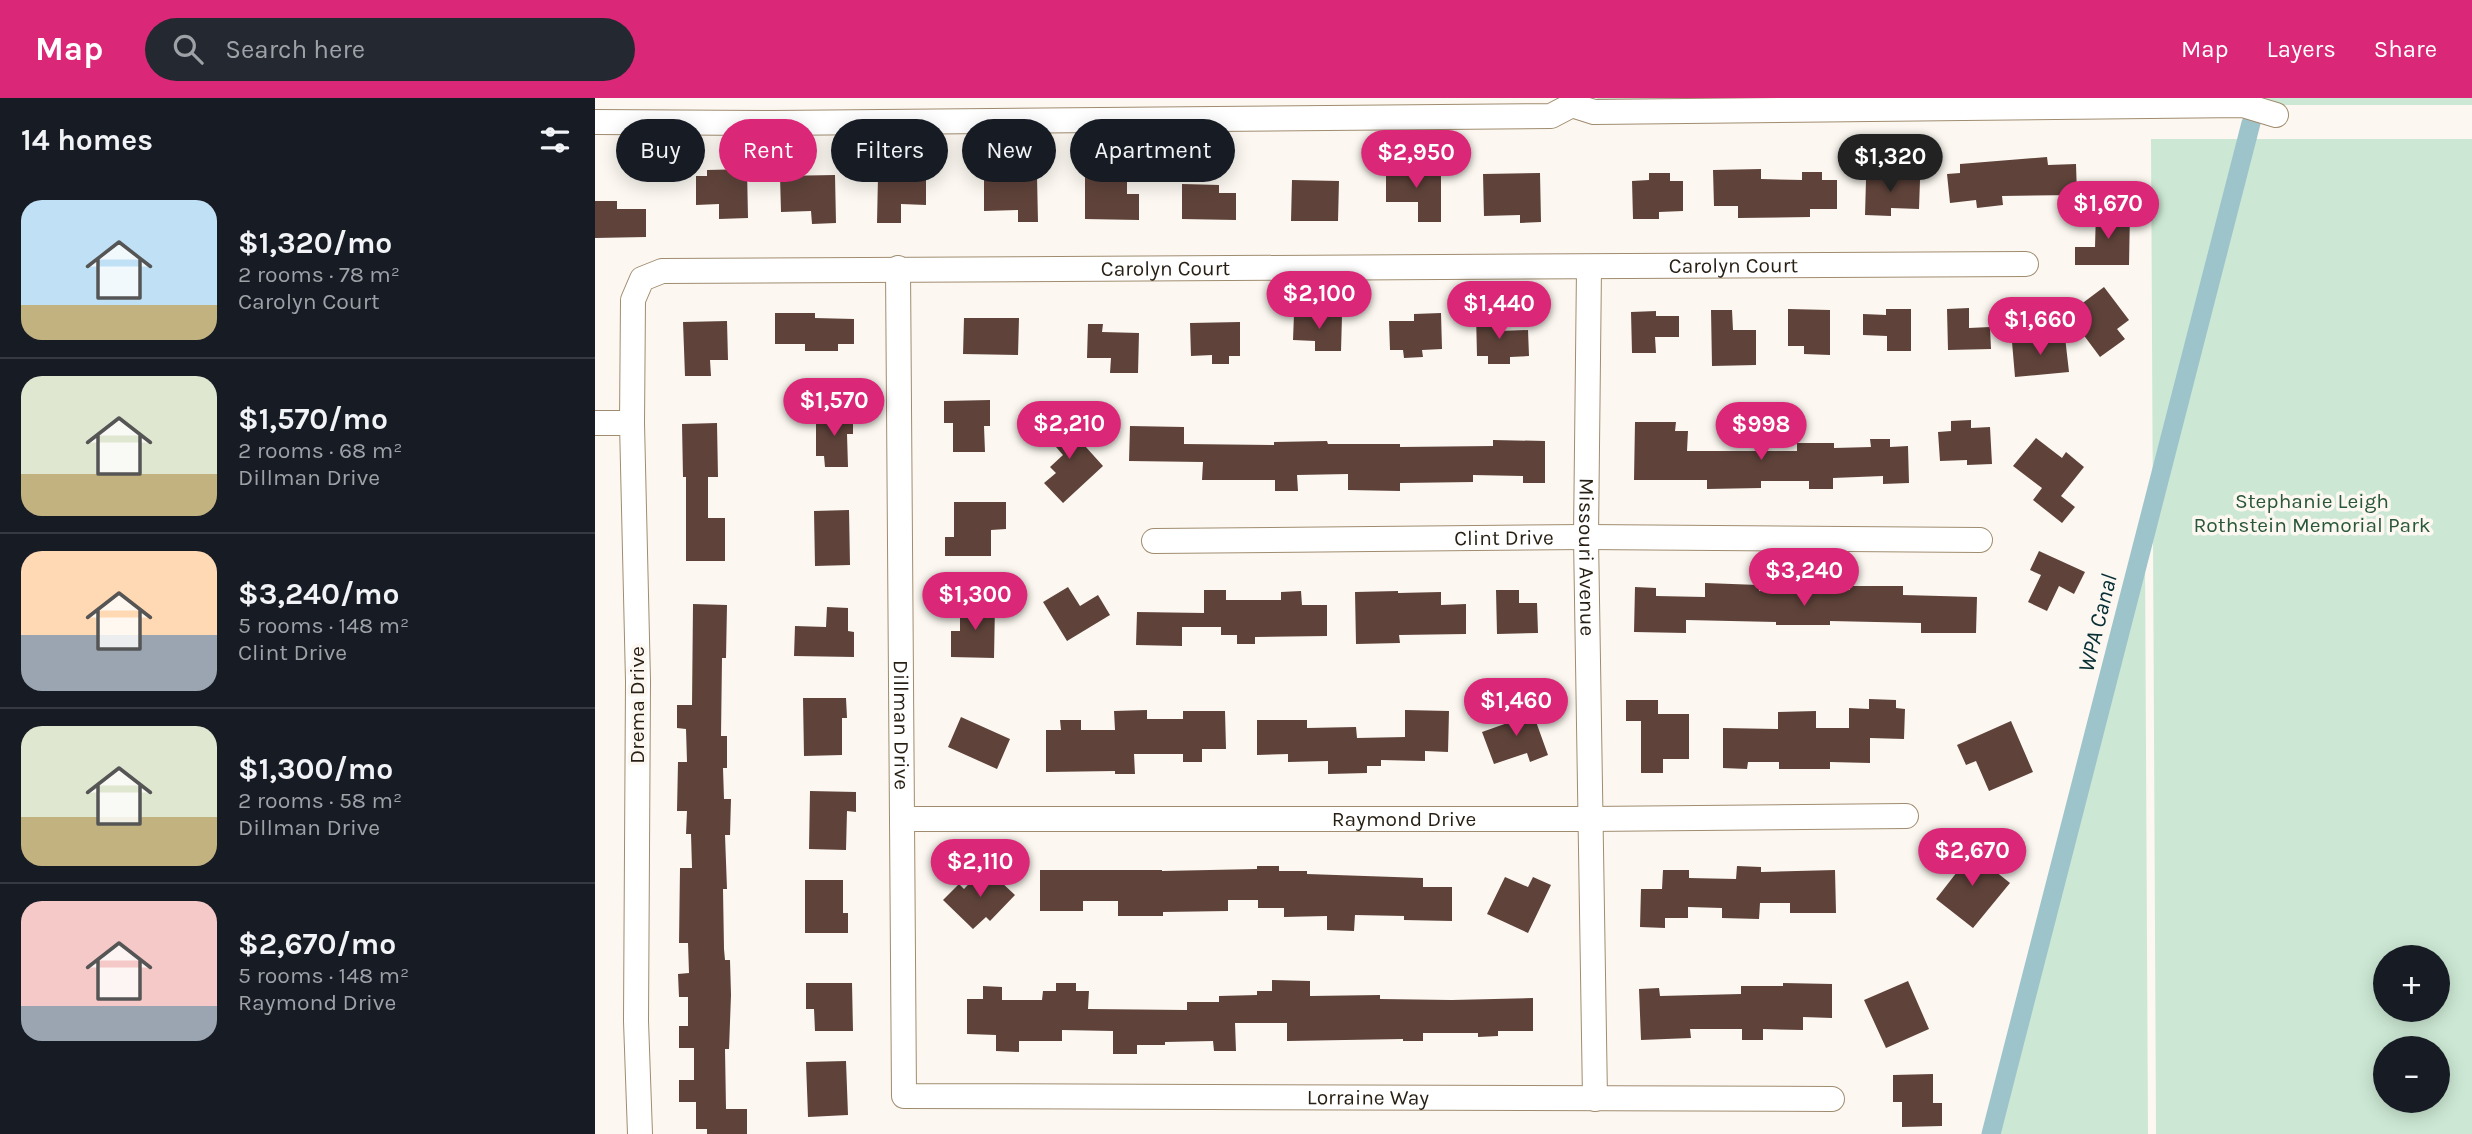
<!DOCTYPE html>
<meta charset="utf-8">
<style>
:root{--surface:#171b24;--page:#242831;--text:#f1f3f6;--muted:#9ea1a6;--line:#363941;--accent:#db2777}
body{margin:0;font-family:Karla,sans-serif;background:var(--page);color:var(--text);height:100vh;display:flex;flex-direction:column;font-size:26px;white-space:nowrap}
*{box-sizing:border-box;margin:0}
p{font-size:23px;color:var(--muted)}
.icon{flex:none;width:38px;height:38px;fill:none;stroke:currentColor;stroke-width:2;stroke-linecap:round;stroke-linejoin:round}
.map{position:relative;flex:1;overflow:hidden}
.details{display:flex;flex-direction:column;background:var(--surface);width:595px}
.details>*{flex:none}
.top-card{position:absolute;left:21px;top:21px;width:665px;height:63px;display:flex;gap:14px}
.tools{position:absolute;left:1778px;top:847px;display:grid;gap:14px}
.tools a{display:grid;place-items:center;width:77px;height:77px;border-radius:50%;background:var(--surface);box-shadow:0 4px 18px #0003;font-size:35px}
.price{position:absolute;translate:-50% -60px;padding:0 16px;border-radius:24px;background:var(--accent);color:#fff;font-size:23px;line-height:46px;filter:drop-shadow(0 2px 4px #0008)}
.price::after{content:'';position:absolute;left:50%;top:42px;width:21px;height:16px;margin-left:-10px;background:inherit;clip-path:polygon(0 0,100% 0,50% 100%)}
.price.selected{background:#222;color:#fff}
ul{padding:0;list-style:none}
li{display:flex;align-items:center;gap:21px;height:175px;padding:0 21px}
li+li{border-top:2px solid var(--line)}
li span{display:grid;place-items:center;flex:none;width:196px;height:140px;border-radius:21px;color:#555}
li>.icon{margin-inline-start:auto}
span .icon{width:84px;height:84px;fill:#fffc;stroke-width:1}
li b{font-size:30px}
h2{display:flex;justify-content:space-between;align-items:center;height:84px;padding:0 21px;font-size:30px}
.pill{padding:0 24px;border-radius:32px;background:var(--surface);box-shadow:0 4px 18px #0003;font-size:24px;line-height:63px}
.pill.selected{background:var(--accent);color:#fff}
header{display:flex;align-items:center;gap:42px;box-sizing:border-box;height:98px;padding:0 35px;background:var(--accent);color:#fff}
header strong{font-size:33px}
nav{display:flex;gap:38px;margin-inline-start:auto;font-size:24px}
.search{width:490px;height:63px;background:var(--page);display:flex;align-items:center;gap:18px;box-sizing:border-box;padding:0 24px;border-radius:38px;color:var(--muted);font-size:26px}
main{display:flex;flex:1;min-height:0}
.map>svg:first-child{display:block}
.green{fill:#cce8d4;fill-rule:evenodd}
.lines{fill:none;stroke-linecap:round;stroke-linejoin:round}
.canal{stroke:#9dc4cb;stroke-width:19}
.building{fill:#5f433a}
.minor-casing{stroke:#a08c6f;stroke-width:26}
.minor{stroke:#fff;stroke-width:24}
.labels{text-anchor:middle;stroke-width:7;stroke-linejoin:round;paint-order:stroke}
.street-label{font-size:21px;fill:#271f14;stroke:#fcf8f1}
.park-label{font-size:21px;fill:#285739;stroke:#fcf8f1}
.water-label{font-size:23px;font-style:italic;fill:#072f35;stroke:#fcf8f1}
</style>
<header>
<strong>Map</strong>
<div class="search"><svg class="icon" aria-label="search" viewBox="0 0 24 24"><circle cx="10" cy="10" r="6"/><path d="M15 15l6 6"/></svg>Search here</div>
<nav><a>Map</a><a>Layers</a><a>Share</a></nav>
</header>
<main>
<section class="details">
<h2>14 homes<svg class="icon" aria-label="filters" viewBox="0 0 24 24"><path d="M4 7h16M4 17h16"/><circle cx="9" cy="7" r="2"/><circle cx="15" cy="17" r="2"/></svg></h2>
<ul>
<li><span style="background:linear-gradient(#bfe0f5 75%,#c2b280 0)"><svg class="icon" aria-label="home" viewBox="0 0 24 24"><path d="M3 11l9-7 9 7M6 9v11h12V9"/></svg></span><div><b>$1,320/mo</b><p>2 rooms · 78 m²</p><p>Carolyn Court</p></div></li>
<li><span style="background:linear-gradient(#dfe7d0 70%,#c2b280 0)"><svg class="icon" aria-label="home" viewBox="0 0 24 24"><path d="M3 11l9-7 9 7M6 9v11h12V9"/></svg></span><div><b>$1,570/mo</b><p>2 rooms · 68 m²</p><p>Dillman Drive</p></div></li>
<li><span style="background:linear-gradient(#ffd9b3 60%,#9aa5b1 0)"><svg class="icon" aria-label="home" viewBox="0 0 24 24"><path d="M3 11l9-7 9 7M6 9v11h12V9"/></svg></span><div><b>$3,240/mo</b><p>5 rooms · 148 m²</p><p>Clint Drive</p></div></li>
<li><span style="background:linear-gradient(#dfe7d0 65%,#c2b280 0)"><svg class="icon" aria-label="home" viewBox="0 0 24 24"><path d="M3 11l9-7 9 7M6 9v11h12V9"/></svg></span><div><b>$1,300/mo</b><p>2 rooms · 58 m²</p><p>Dillman Drive</p></div></li>
<li><span style="background:linear-gradient(#f6c9c9 75%,#9aa5b1 0)"><svg class="icon" aria-label="home" viewBox="0 0 24 24"><path d="M3 11l9-7 9 7M6 9v11h12V9"/></svg></span><div><b>$2,670/mo</b><p>5 rooms · 148 m²</p><p>Raymond Drive</p></div></li>
</ul>
</section>
<div class="map">
<svg width="1877" height="1036" viewBox="0 0 1877 1036">
<rect width="100%" height="100%" fill="#fcf8f1"/>
<path class="green" d="M 1002,0 L 1877,0 L 1877,7 L 1002,7 Z
M 1556,41 L 1877,41 L 1877,1036 L 1561,1036 ZM 1843,859 L 1843,912 L 1790,912 L 1790,859 ZM 1843,950 L 1843,1003 L 1790,1003 L 1790,950 Z
M 1550,454 L 1553,1036 L 1400,1036 Z"/>
<g class="lines">
<path class="canal" d="M 1396,1036 L 1656,25"/>
</g>
<path class="building" d="M 1452,59 L 1453,67 L 1481,66 L 1482,97 L 1407,98 L 1408,107 L 1382,110 L 1381,102 L 1355,105 L 1352,76 L 1365,75 L 1365,66 Z
M 293,67 L 331,67 L 331,107 L 306,106 L 306,125 L 282,125 L 283,78 L 293,78 Z
M 791,69 L 836,69 L 836,77 L 846,77 L 846,124 L 823,124 L 823,104 L 791,104 Z
M 152,71 L 153,120 L 124,121 L 124,106 L 101,107 L 101,78 L 112,78 L 112,72 Z
M 1166,71 L 1166,81 L 1207,82 L 1207,74 L 1227,74 L 1227,82 L 1242,82 L 1242,111 L 1215,111 L 1215,119 L 1143,120 L 1143,108 L 1119,108 L 1118,72 Z
M 1278,73 L 1297,73 L 1297,81 L 1325,82 L 1324,111 L 1296,110 L 1296,118 L 1270,117 L 1271,82 L 1278,82 Z
M 945,75 L 946,124 L 925,125 L 925,117 L 889,118 L 888,76 Z
M 1054,75 L 1075,75 L 1075,83 L 1088,83 L 1088,113 L 1064,114 L 1064,121 L 1038,121 L 1037,83 L 1054,82 Z
M 240,77 L 241,125 L 217,126 L 216,113 L 186,114 L 185,78 Z
M 442,78 L 443,124 L 423,124 L 423,112 L 389,113 L 389,79 Z
M 490,79 L 532,80 L 532,96 L 544,96 L 544,122 L 490,121 Z
M 697,82 L 744,83 L 743,123 L 696,123 Z
M 587,86 L 624,87 L 624,95 L 641,95 L 641,122 L 587,121 Z
M 0,103 L 22,103 L 22,111 L 51,111 L 51,139 L 0,140 Z
M 1501,113 L 1535,114 L 1534,167 L 1480,167 L 1480,149 L 1500,149 Z
M 1509,189 L 1534,222 L 1522,231 L 1530,241 L 1505,259 L 1473,216 Z
M 1374,210 L 1374,230 L 1395,229 L 1396,251 L 1353,252 L 1352,211 Z
M 1193,211 L 1235,212 L 1235,257 L 1209,256 L 1209,248 L 1193,248 Z
M 1291,211 L 1316,211 L 1316,253 L 1292,253 L 1292,238 L 1268,237 L 1268,216 L 1291,217 Z
M 1116,212 L 1137,212 L 1138,232 L 1161,232 L 1161,267 L 1117,268 Z
M 1061,213 L 1061,218 L 1084,218 L 1084,239 L 1060,239 L 1061,255 L 1037,255 L 1036,214 Z
M 180,215 L 220,215 L 220,220 L 259,221 L 259,246 L 243,246 L 243,253 L 210,253 L 210,246 L 180,246 Z
M 846,215 L 847,251 L 827,252 L 828,259 L 809,260 L 808,252 L 795,252 L 794,223 L 819,223 L 819,216 Z
M 903,215 L 903,233 L 933,232 L 934,258 L 915,259 L 915,266 L 893,266 L 893,258 L 882,258 L 881,216 Z
M 699,216 L 747,218 L 746,253 L 720,253 L 720,243 L 698,242 Z
M 369,220 L 424,220 L 423,257 L 368,256 Z
M 132,223 L 133,262 L 115,262 L 116,278 L 90,278 L 88,224 Z
M 645,224 L 645,258 L 634,258 L 634,266 L 617,266 L 617,257 L 596,258 L 595,225 Z
M 493,226 L 508,226 L 507,234 L 544,235 L 543,275 L 515,275 L 516,260 L 492,260 Z
M 1470,239 L 1474,274 L 1420,279 L 1417,244 Z
M 395,302 L 395,328 L 389,328 L 390,354 L 358,354 L 358,325 L 349,325 L 349,303 Z
M 221,315 L 258,315 L 258,336 L 252,336 L 253,369 L 230,369 L 229,358 L 221,358 Z
M 463,318 L 508,368 L 468,405 L 449,385 L 461,375 L 455,369 L 468,357 L 447,333 Z
M 1376,322 L 1376,330 L 1395,329 L 1397,366 L 1372,367 L 1372,362 L 1345,363 L 1343,334 L 1356,333 L 1356,323 Z
M 1040,324 L 1081,324 L 1080,333 L 1093,333 L 1092,353 L 1202,353 L 1202,345 L 1239,345 L 1239,350 L 1276,349 L 1275,341 L 1295,341 L 1295,349 L 1313,348 L 1314,385 L 1288,386 L 1288,378 L 1238,380 L 1238,391 L 1214,391 L 1214,383 L 1166,383 L 1166,390 L 1112,391 L 1112,382 L 1039,382 Z
M 122,325 L 123,379 L 113,379 L 113,420 L 130,420 L 130,463 L 91,463 L 91,379 L 88,379 L 87,326 Z
M 535,328 L 589,329 L 589,346 L 679,347 L 679,344 L 732,343 L 733,346 L 805,346 L 805,349 L 898,348 L 898,342 L 950,343 L 950,385 L 928,385 L 928,378 L 878,377 L 878,384 L 805,385 L 805,393 L 753,392 L 753,376 L 702,377 L 703,393 L 680,393 L 680,382 L 607,382 L 608,364 L 534,363 Z
M 1441,340 L 1467,360 L 1471,354 L 1489,369 L 1466,398 L 1480,409 L 1467,425 L 1438,402 L 1447,390 L 1418,368 Z
M 359,404 L 411,404 L 411,431 L 396,432 L 396,458 L 350,458 L 350,439 L 359,439 Z
M 254,412 L 255,467 L 220,468 L 219,413 Z
M 1444,453 L 1490,474 L 1479,496 L 1464,488 L 1452,513 L 1433,504 L 1446,477 L 1435,472 Z
M 1110,485 L 1164,487 L 1164,493 L 1255,492 L 1255,488 L 1308,488 L 1308,497 L 1382,499 L 1381,535 L 1326,535 L 1326,525 L 1235,523 L 1235,527 L 1181,527 L 1181,524 L 1091,522 L 1091,535 L 1039,534 L 1040,489 L 1061,490 L 1061,498 L 1110,499 Z
M 473,489 L 485,508 L 503,497 L 515,517 L 472,543 L 448,504 Z
M 609,492 L 631,492 L 631,502 L 686,502 L 686,494 L 706,493 L 707,507 L 732,507 L 732,538 L 660,539 L 660,546 L 642,546 L 642,537 L 626,537 L 626,529 L 587,529 L 587,548 L 541,547 L 542,514 L 609,515 Z
M 901,492 L 924,492 L 924,505 L 942,505 L 943,535 L 902,536 Z
M 803,493 L 803,495 L 846,494 L 846,507 L 871,506 L 871,536 L 804,537 L 805,545 L 761,546 L 760,494 Z
M 98,506 L 132,507 L 131,560 L 127,560 L 126,638 L 132,638 L 132,670 L 128,670 L 129,701 L 136,701 L 135,737 L 130,737 L 132,791 L 128,791 L 129,851 L 130,862 L 135,862 L 136,897 L 134,951 L 130,951 L 131,1011 L 152,1011 L 152,1036 L 112,1036 L 112,1031 L 101,1031 L 101,1004 L 84,1004 L 84,982 L 99,982 L 99,950 L 84,950 L 84,928 L 93,928 L 93,899 L 84,899 L 83,876 L 94,875 L 93,845 L 84,845 L 85,770 L 97,770 L 96,736 L 91,736 L 92,713 L 82,713 L 83,664 L 92,664 L 91,631 L 82,630 L 82,607 L 97,607 Z
M 365,506 L 400,507 L 399,560 L 356,559 L 356,533 L 365,533 Z
M 232,509 L 253,510 L 253,533 L 259,534 L 259,559 L 199,558 L 200,528 L 231,529 Z
M 208,600 L 251,600 L 252,620 L 247,620 L 247,657 L 209,658 Z
M 1274,601 L 1301,602 L 1301,610 L 1310,611 L 1309,641 L 1275,640 L 1275,665 L 1235,664 L 1235,671 L 1184,671 L 1184,664 L 1153,664 L 1152,671 L 1128,670 L 1128,630 L 1183,631 L 1183,614 L 1221,613 L 1221,630 L 1254,630 L 1254,610 L 1274,611 Z
M 1031,602 L 1063,602 L 1063,616 L 1094,616 L 1094,661 L 1068,661 L 1068,675 L 1046,675 L 1046,623 L 1031,623 Z
M 935,607 L 953,657 L 935,664 L 932,655 L 899,666 L 887,634 L 918,623 L 914,614 Z
M 552,612 L 552,621 L 588,621 L 588,613 L 630,613 L 631,651 L 607,651 L 607,664 L 588,664 L 588,656 L 539,656 L 540,676 L 520,676 L 520,673 L 451,674 L 451,632 L 466,632 L 465,622 L 486,622 L 486,632 L 520,632 L 519,613 Z
M 810,612 L 854,613 L 853,654 L 830,653 L 830,663 L 786,662 L 786,668 L 772,668 L 772,675 L 733,676 L 733,663 L 693,664 L 693,656 L 662,657 L 662,622 L 712,622 L 712,630 L 761,629 L 762,640 L 810,639 Z
M 366,619 L 415,641 L 402,671 L 353,649 Z
M 1416,623 L 1438,674 L 1394,693 L 1381,663 L 1371,667 L 1362,647 Z
M 215,693 L 261,694 L 261,714 L 252,713 L 251,752 L 214,751 Z
M 1370,749 L 1415,785 L 1378,830 L 1341,801 L 1362,774 L 1355,768 Z
M 662,768 L 684,768 L 684,773 L 712,773 L 712,776 L 828,780 L 828,789 L 857,789 L 857,823 L 809,822 L 809,818 L 760,817 L 759,833 L 732,832 L 732,818 L 689,819 L 689,810 L 663,810 L 663,802 L 633,802 L 633,813 L 568,814 L 568,818 L 523,818 L 523,803 L 488,803 L 488,813 L 445,813 L 445,772 L 567,772 L 567,773 L 662,771 Z
M 1142,768 L 1166,769 L 1166,774 L 1240,772 L 1241,815 L 1195,815 L 1195,805 L 1165,805 L 1164,821 L 1127,820 L 1127,810 L 1093,809 L 1093,820 L 1070,820 L 1070,830 L 1045,829 L 1046,791 L 1067,791 L 1068,772 L 1094,772 L 1094,780 L 1141,781 Z
M 390,769 L 420,797 L 395,823 L 391,819 L 378,831 L 348,802 L 364,786 L 369,791 Z
M 910,779 L 933,789 L 938,779 L 956,787 L 933,835 L 892,816 Z
M 210,782 L 248,782 L 248,815 L 253,815 L 253,835 L 210,835 Z
M 677,882 L 715,883 L 715,898 L 785,897 L 785,901 L 857,902 L 938,900 L 938,933 L 903,933 L 903,938 L 883,939 L 883,935 L 828,935 L 828,943 L 808,943 L 808,941 L 692,943 L 692,925 L 640,925 L 641,953 L 619,953 L 618,943 L 570,944 L 570,947 L 542,947 L 542,956 L 518,956 L 518,933 L 467,932 L 467,943 L 424,943 L 424,954 L 401,953 L 401,937 L 372,936 L 372,901 L 388,901 L 388,888 L 407,889 L 407,902 L 447,902 L 448,893 L 461,893 L 461,885 L 481,885 L 481,893 L 494,893 L 493,911 L 592,912 L 592,904 L 624,904 L 624,898 L 662,897 L 662,893 L 677,893 Z
M 1313,883 L 1334,931 L 1291,950 L 1269,902 Z
M 211,885 L 257,885 L 258,933 L 220,933 L 219,911 L 211,911 Z
M 1188,885 L 1237,886 L 1237,920 L 1208,919 L 1208,932 L 1168,931 L 1168,942 L 1147,942 L 1147,931 L 1095,931 L 1096,940 L 1046,942 L 1044,891 L 1064,890 L 1065,898 L 1146,896 L 1146,888 L 1188,888 Z
M 251,963 L 253,1017 L 213,1019 L 211,964 Z
M 1338,976 L 1338,1005 L 1347,1005 L 1347,1028 L 1307,1029 L 1307,1004 L 1298,1004 L 1298,977 Z"/>
<g class="lines">
<g class="minor-casing">
<g id="minor">
<path d="M 977,7 L 999,14 L 1648,7 L 1681,17"/>
<path d="M 0,24 L 177,25 L 956,18 L 977,7"/>
<path id="s1" d="M 303,170 L 309,998 L 1237,1001"/>
<path id="s2" d="M 994,170 L 991,439 L 1000,1001"/>
<path d="M 0,325 L 37,325"/>
<path id="s3" d="M 559,443 L 991,439 L 1385,442"/>
<path id="s4" d="M 307,721 L 994,721 L 1311,718"/>
<path id="s5" d="M 45,1036 L 41,923 L 43,583 L 37,325 L 38,202 L 47,181 L 67,173 L 1431,166"/>
</g>
</g>
<use href="#minor" class="minor"/>
</g>
<g class="labels">
<g class="street-label">
<text dy="7" stroke="none"><textPath href="#s5" startOffset="1950">Carolyn Court</textPath></text>
<text dy="7" stroke="none"><textPath href="#s5" startOffset="1382">Carolyn Court</textPath></text>
<text dy="7" stroke="none"><textPath href="#s3" startOffset="350">Clint Drive</textPath></text>
<text dy="7" stroke="none"><textPath href="#s2" startOffset="289">Missouri Avenue</textPath></text>
<text transform="translate(42 607) rotate(-90)" y="7">Drema Drive</text>
<text dy="7" stroke="none"><textPath href="#s1" startOffset="457">Dillman Drive</textPath></text>
<text dy="7" stroke="none"><textPath href="#s4" startOffset="502">Raymond Drive</textPath></text>
<text dy="7" stroke="none"><textPath href="#s1" startOffset="1292">Lorraine Way</textPath></text>
</g>
<g class="park-label">
<text x="1717" y="410">Stephanie Leigh<tspan x="1717" dy="24">Rothstein Memorial Park</tspan></text>
</g>
<g class="water-label">
<text transform="translate(1502 525) rotate(-76)" y="8">WPA Canal</text>
</g>
</g>
</svg>
<div class="tools">
<a>+</a>
<a>−</a>
</div>
<b class="price" style="left:821px;top:92px">$2,950</b>
<b class="price selected" style="left:1295px;top:96px">$1,320</b>
<b class="price" style="left:1513px;top:143px">$1,670</b>
<b class="price" style="left:724px;top:233px">$2,100</b>
<b class="price" style="left:904px;top:243px">$1,440</b>
<b class="price" style="left:1445px;top:259px">$1,660</b>
<b class="price" style="left:239px;top:340px">$1,570</b>
<b class="price" style="left:474px;top:363px">$2,210</b>
<b class="price" style="left:1166px;top:364px">$998</b>
<b class="price" style="left:1209px;top:510px">$3,240</b>
<b class="price" style="left:380px;top:534px">$1,300</b>
<b class="price" style="left:921px;top:640px">$1,460</b>
<b class="price" style="left:1377px;top:790px">$2,670</b>
<b class="price" style="left:385px;top:801px">$2,110</b>
<div class="top-card">
<a class="pill">Buy</a>
<a class="pill selected">Rent</a>
<a class="pill">Filters</a>
<a class="pill">New</a>
<a class="pill">Apartment</a>
</div>
</div>
</main>
